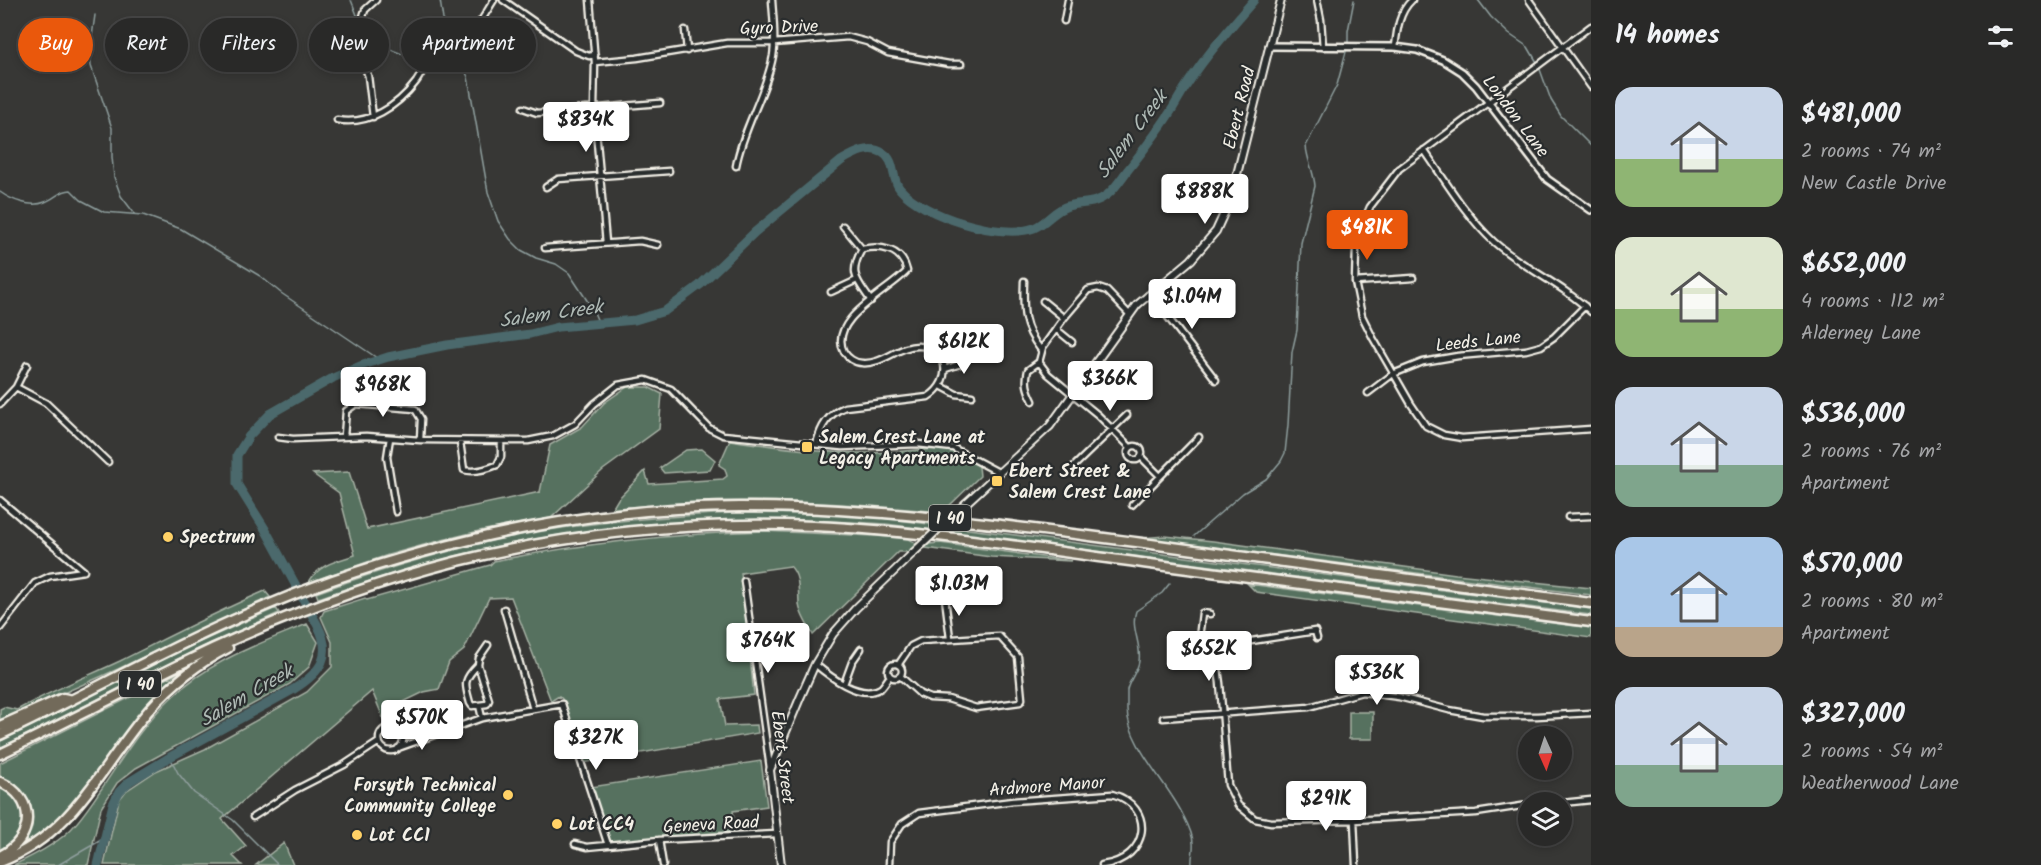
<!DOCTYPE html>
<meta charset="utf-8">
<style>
:root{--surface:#292928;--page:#313130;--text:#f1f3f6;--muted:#a5a6a8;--line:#454545;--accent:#ea580c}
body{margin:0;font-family:Kalam,sans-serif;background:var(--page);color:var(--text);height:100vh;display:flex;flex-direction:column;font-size:22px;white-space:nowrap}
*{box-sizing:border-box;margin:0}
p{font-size:20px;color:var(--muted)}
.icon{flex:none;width:33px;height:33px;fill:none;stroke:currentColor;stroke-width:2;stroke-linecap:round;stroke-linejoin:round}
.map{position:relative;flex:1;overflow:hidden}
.drawer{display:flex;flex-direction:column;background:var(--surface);width:450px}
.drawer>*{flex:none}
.banner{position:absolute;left:18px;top:18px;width:570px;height:54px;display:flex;gap:12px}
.needle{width:39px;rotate:177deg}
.buttons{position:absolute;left:1518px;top:726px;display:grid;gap:12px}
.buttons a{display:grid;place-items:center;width:54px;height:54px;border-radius:50%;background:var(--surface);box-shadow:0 3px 9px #0003,0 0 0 2px var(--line);font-size:30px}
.price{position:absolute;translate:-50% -51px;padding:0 14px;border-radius:6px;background:#fff;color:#222;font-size:20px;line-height:39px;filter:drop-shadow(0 2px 3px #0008)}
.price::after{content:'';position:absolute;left:50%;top:36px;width:18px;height:14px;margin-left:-9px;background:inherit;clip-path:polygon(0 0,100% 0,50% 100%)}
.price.selected{background:var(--accent);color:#fff}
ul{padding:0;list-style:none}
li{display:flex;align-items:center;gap:18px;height:150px;padding:0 24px}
li span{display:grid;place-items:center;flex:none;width:168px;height:120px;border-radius:18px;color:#555}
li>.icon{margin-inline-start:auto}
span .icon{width:72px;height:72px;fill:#fffc;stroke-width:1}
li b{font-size:26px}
h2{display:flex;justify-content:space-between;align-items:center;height:72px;padding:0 24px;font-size:26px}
.chip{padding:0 21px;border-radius:27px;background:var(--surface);box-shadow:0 3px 9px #0003,0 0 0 2px var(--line);font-size:21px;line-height:54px}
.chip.selected{background:var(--accent);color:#fff}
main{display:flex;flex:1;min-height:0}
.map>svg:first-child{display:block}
.green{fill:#57715f;stroke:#a6b1a4;stroke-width:1.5}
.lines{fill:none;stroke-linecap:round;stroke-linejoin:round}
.stream{stroke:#8f9f9e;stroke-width:1.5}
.river{stroke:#4b696c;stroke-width:9}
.minor-casing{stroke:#f4f1e8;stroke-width:9}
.tertiary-casing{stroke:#f4f1e8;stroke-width:10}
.secondary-casing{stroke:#f4f1e8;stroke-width:10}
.motorway-casing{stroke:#f4f1e8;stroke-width:13}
.minor{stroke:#2a2d2e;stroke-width:4.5}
.tertiary{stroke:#2a2d2e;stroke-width:5}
.secondary{stroke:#2a2d2e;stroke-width:6}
.motorway{stroke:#726b5a;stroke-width:8}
.secondary-bridge-casing{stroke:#f4f1e8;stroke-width:10;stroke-linecap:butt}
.secondary-bridge{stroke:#2a2d2e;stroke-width:6}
.poi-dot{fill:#ffd166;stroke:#2a2d2e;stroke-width:2}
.labels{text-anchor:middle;stroke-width:4.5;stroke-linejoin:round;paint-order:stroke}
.shield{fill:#2a2d2e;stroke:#b7b6b0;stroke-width:1.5}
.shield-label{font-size:16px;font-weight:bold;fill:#f4f1e8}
.street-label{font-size:18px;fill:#f4f1e8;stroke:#2a2d2e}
.poi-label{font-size:18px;font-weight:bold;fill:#f4f1e8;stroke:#2a2d2e;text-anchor:start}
.water-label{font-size:20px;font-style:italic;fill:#b0bbb6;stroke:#2a2d2e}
</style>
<main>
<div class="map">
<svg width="1591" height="865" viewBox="0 0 1591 865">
<rect width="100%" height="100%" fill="#373735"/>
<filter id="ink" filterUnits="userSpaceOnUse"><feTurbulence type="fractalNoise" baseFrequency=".0167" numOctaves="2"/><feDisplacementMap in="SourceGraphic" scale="12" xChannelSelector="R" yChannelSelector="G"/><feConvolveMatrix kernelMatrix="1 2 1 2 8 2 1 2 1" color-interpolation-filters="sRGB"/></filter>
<g filter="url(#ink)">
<path class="green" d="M 627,387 L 648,387 L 662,394 L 659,429 L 603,470 L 551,518 L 479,531 L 438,541 L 388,555 L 309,582 C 319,564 337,561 355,555 L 339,493 L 313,474 L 349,472 L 367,529 L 540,492 L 550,445 L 582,427 L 604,403 Z
M 730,440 C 777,447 826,454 873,453 C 909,453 944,442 978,457 L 980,476 L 946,509 L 952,511 L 941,512 C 828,501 724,496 612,509 L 618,499 L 645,471 L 649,484 L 723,479 L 727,476 L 725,469 L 719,465 Z
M 702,449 L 715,460 L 710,470 L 664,473 L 660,468 L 686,450 Z
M 734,513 L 831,514 L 882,518 L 1591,609 L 1591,615 L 886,524 C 751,515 616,520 484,549 C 427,562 373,580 318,598 L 316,593 C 391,566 469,543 549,530 C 610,520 672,516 734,513 Z
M 763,531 L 876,536 L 908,539 L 918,544 L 909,552 L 898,552 L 813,635 C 808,626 799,613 799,603 C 798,589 800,576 790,566 L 741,573 L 754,695 L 720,699 L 725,726 L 757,725 L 758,733 L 583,763 L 562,699 L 559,696 L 551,701 L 511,597 L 489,598 L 464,650 L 449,662 L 439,689 L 424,692 L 397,705 L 388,721 L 384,720 L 372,691 L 222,819 L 246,846 L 233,856 L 242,865 L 104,865 L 119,800 L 126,791 L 156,771 L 205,749 L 307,692 L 332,667 L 332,642 L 321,617 L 324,611 L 365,598 L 367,600 L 490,565 L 494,561 C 584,543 672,534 763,531 Z
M 1165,536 L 1213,541 L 1456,574 L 1591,588 L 1591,595 L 1141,538 Z
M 940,543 L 1072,561 L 991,557 L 925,548 L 929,544 Z
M 1248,584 L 1591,628 L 1591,638 L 1256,592 Z
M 265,591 L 270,597 L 118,669 L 0,721 L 0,709 L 4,707 L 17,710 C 50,691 86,677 120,661 C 168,637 216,612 265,591 Z
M 276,608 L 279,613 L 192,652 L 0,748 L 0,741 L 184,649 Z
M 307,624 L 318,642 L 309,667 L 290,684 L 136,768 L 117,783 L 101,808 L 88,865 L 14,865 C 32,856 53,846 68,832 C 81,820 92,802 102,788 C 123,757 143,724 171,698 C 209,661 259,644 307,624 Z
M 180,672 L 181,674 L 86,790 L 48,832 L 21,848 L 19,845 L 29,813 L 0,779 L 0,763 Z
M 1349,712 L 1373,712 L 1373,739 L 1349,739 Z
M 761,761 L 767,806 L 733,811 L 735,831 L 610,842 L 591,787 Z
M 0,784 C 5,788 12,791 16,796 C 27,809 26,832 13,844 C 9,847 4,849 0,851 Z
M 284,843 L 293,865 L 256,865 Z"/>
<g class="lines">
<path class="stream" d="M 351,0 L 359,20
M 440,0 L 444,26 L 468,77 L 488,192 L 498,221 L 510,239 L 521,250 L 536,258 L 556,264 L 569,273 L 592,308 L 599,324
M 1478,0 L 1491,17 L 1509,34 L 1528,47 L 1538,64 L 1551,100 L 1561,116 L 1591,146
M 95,15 L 90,51 L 91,66 L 112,128 L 112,157 L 114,177 L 121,196 L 134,213
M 362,24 C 384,53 395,50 425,62
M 1348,43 L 1348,31 L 1354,0
M 430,63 L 464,70
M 0,192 C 11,200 31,208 45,202 C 55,198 61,190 71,190 L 81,200 L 104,212 L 143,215 L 181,229 L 260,276 L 281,293 L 380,360
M 1194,536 L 1243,493 L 1266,479 L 1281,461 L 1285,453 L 1288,425 L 1292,352 L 1297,330 L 1301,243 L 1315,186 C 1314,172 1307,160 1306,146 L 1337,85 L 1347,48
M 1170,583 L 1162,593 L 1136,611 C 1130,628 1142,644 1139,661 C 1138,671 1129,680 1127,690 C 1127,696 1127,703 1127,709 C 1128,745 1166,781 1182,813 C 1186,821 1193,833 1193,843 C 1194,850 1191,857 1192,865
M 170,757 L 178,773 L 194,793 L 233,820 L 278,865
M 58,865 L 103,839"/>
<path class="river" d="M 98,865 L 113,804 L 119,792 L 129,782 L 170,757 L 294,689 C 321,672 333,656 318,626 L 265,529 L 237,484 L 237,455 L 249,436 L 270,414 L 333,378 L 360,366 L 388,357 L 447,345 L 530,334 L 558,327 L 635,320 L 665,311 L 700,285 L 755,232 L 841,161 C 853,154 869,144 883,153 C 896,160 891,179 900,189 C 923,216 1001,240 1034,228 C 1047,223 1055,209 1068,206 C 1082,202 1094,205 1107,195 C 1115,189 1121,179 1127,171 C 1145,148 1163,126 1177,101 C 1196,67 1229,29 1254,0"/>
<g class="minor-casing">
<path id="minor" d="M 503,0 L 576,51 L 589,56 L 595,55
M 590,0 L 595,62 L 594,108 L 606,243
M 1317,0 L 1321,20 L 1323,47
M 1529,0 L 1591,87
M 1064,21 L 1068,0
M 1591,26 L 1399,169 L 1370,207 L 1361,228 L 1356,250 L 1355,282 L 1362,316 L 1373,338 L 1411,404 L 1426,426 L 1444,435 L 1462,438 L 1591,429
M 685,30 L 687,51
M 468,36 L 466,42 L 468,52 L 480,61
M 1395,47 C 1397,30 1399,12 1412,0
M 595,62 L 637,58 L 727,43 L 774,43 L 848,37 L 867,42 L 888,53 L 949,64 L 961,64
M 523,108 L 537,113 L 660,103
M 373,117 L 368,76 L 358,47 L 358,33 L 365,10 L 376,0
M 337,120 C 368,126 398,106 416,82 C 421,75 425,65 431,59 C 442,49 456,45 467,37 C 478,29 486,12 494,0
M 1424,150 C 1445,180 1466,216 1494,242 C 1523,268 1562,284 1591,312
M 736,166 C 743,128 766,94 773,56 C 776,37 773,18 772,0
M 546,187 L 558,179 L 669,171
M 843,226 L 862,249
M 545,248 L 640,241 L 658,245
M 1024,281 C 1023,310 1022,326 1041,350
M 1355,282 L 1413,278
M 831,292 L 857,280
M 1148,295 L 1167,316 L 1216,380
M 1043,301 L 1064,318
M 1129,314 L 1107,291 L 1098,288 L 1088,290 L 1064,318 L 1043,347 L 1039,362 L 1048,374 L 1098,415 L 1130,447
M 1056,329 L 1072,342
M 945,369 L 963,363 L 969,357
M 941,386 L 956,394 L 972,396
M 16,387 L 46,403 L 108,462
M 1368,393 L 1393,374 L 1423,362 L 1458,356 L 1526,350 L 1541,346 L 1554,337 L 1585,306
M 1033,401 C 1027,389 1025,383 1028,370 L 1039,362
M 0,404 L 16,387 L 27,365
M 344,436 L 346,411 L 356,404 L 415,409 L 421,419 L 420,440
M 278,437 L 293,439 L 366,436 L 420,440 L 528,441 L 553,436 L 575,424 L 594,404 L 618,385 L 646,380 L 671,389 L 709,428 L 723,435 L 842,447 L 918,444 L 953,448 L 998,472
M 390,438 L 387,457 L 396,512
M 460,442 L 464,470 C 475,473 487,469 497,465 L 501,457 L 501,442
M 816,444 C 821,426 828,414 845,407 L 928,397 C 954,381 948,346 919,346 C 899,345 883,365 862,363 C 855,363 848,358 844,352 C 827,320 889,291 907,271 C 902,248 880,245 862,249 C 848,274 857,280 871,301
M1128 453a7 7 0 1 1 14 0a7 7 0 1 1-14 0Z
M 1141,457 L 1160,476
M 1071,469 L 1127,415
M 0,500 L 84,571
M 1132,505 L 1199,437
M 1568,517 L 1591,516
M 744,581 L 770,768
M 945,598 L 950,638
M 504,609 L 533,709
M 1210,614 L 1202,613 L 1199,638 L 1201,644 L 1207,648 L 1315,631 L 1317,638
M 0,628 L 35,583 L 50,576 L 84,571
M 1215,647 L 1220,683 L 1228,785 L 1238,805 L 1255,819 L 1271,822 L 1354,820 L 1476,813 L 1528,805
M888 671a7 7 0 1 1 14 0a7 7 0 1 1-14 0Z
M 815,664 C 829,676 861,701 881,688 C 884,685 887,680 890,676
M 478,665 C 462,681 465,684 470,703 L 472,706 L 479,705
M 898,665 L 911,646 L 921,641 L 999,636 L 1018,657 L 1022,699 L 1020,702 L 976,708 L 948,699 L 930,698 L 920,694 L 900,676
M 844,684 L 852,662 L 861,649
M 482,718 L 479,705 L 487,704 L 489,700 L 478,665 L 479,658 L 488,645
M 1163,718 L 1309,707 L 1362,692 L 1399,697 L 1449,710 L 1483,716 L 1537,716 L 1591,713
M379 739a12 12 0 1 1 24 0a12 12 0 1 1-24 0Z
M 399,731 L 413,734 L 432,734
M 398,748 L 482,718 L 562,704 L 608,845
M 1562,803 L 1591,800
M 253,817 L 295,790 L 344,765 L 379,742
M 1354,820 L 1356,865
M 659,840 L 663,865
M 575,844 L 587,847 L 659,840 L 777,834
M 889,865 L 890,842 L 902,824 L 919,813 L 1013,801 L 1112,794 C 1156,806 1150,859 1102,865"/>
</g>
<g class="tertiary-casing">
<path id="tertiary" d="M 1269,46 L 1395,47 L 1417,50 L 1443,60 L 1462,72 L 1476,86 L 1547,179 L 1591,210"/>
</g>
<g class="secondary-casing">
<path id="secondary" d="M 966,503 L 1050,426 L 1137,305 L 1191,260 L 1216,231 L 1231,198 L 1281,0
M 781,865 L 770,770 L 800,698 L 815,664 L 833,634 L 856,608 L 913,553"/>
</g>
<g class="motorway-casing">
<path id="motorway" d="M 0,726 L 63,698 L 72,700
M 0,735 C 77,699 151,657 229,622 C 292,593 356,570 423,552 C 525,524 634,507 740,507 C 880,507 1019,527 1158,545 C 1302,565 1447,584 1591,603
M 0,754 C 72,720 142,682 214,648 C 292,613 372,583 454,562 C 571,533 694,521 814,526 C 926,531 1038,549 1150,564 C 1297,584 1444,602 1591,622
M 0,782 C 37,798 35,839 0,856
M 0,862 C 74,834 101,766 149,710 C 171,685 198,663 228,648"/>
</g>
<use href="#minor" class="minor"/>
<use href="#tertiary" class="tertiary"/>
<use href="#secondary" class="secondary"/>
<use href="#motorway" class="motorway"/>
<g class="secondary-bridge-casing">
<path id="secondary-bridge" d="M 913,553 L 966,503"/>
</g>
<use href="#secondary-bridge" class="secondary-bridge"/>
</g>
</g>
<g class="poi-dot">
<rect x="801" y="441" width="12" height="12" rx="3"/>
<rect x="991" y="475" width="12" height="12" rx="3"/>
<circle cx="168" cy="537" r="6"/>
<circle cx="508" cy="795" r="6"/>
<circle cx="557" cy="824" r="6"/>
<circle cx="357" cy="835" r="6"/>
</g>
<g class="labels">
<g class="shield">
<rect x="929" y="505" width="42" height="26" rx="4.5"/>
<rect x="119" y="671" width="42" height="26" rx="4.5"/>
</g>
<g class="shield-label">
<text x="950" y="524">I 40</text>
<text x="140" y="690">I 40</text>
</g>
<g class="street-label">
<text transform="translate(779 27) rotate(-2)" y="6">Gyro Drive</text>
<text transform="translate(1239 108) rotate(-76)" y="6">Ebert Road</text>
<text transform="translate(1516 116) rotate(53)" y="6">London Lane</text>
<text transform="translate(1478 341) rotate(-6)" y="6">Leeds Lane</text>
<text transform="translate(783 757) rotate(83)" y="6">Ebert Street</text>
<text transform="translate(1047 786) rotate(-4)" y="6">Ardmore Manor</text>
<text transform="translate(711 824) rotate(-3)" y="6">Geneva Road</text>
</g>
<g class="poi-label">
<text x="819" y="443">Salem Crest Lane at<tspan x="819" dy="21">Legacy Apartments</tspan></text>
<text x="1009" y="477">Ebert Street &amp;<tspan x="1009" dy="21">Salem Crest Lane</tspan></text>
<text x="180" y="543">Spectrum</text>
<text x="496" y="791" text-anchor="end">Forsyth Technical<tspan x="496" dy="21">Community College</tspan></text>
<text x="569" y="830">Lot CC4</text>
<text x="369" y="841">Lot CC1</text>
</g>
<g class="water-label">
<text transform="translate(1131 134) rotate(-53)" y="7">Salem Creek</text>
<text transform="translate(551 313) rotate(-8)" y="7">Salem Creek</text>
<text transform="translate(246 695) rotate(-30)" y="7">Salem Creek</text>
</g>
</g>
</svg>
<div class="buttons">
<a><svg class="needle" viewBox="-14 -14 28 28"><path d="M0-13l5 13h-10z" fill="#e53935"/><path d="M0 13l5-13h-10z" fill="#a5a6a8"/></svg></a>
<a><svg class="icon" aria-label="layers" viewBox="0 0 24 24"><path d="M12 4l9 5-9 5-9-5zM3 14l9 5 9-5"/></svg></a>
</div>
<b class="price" style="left:586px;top:153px">$834K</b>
<b class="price" style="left:1205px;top:225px">$888K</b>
<b class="price selected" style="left:1367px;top:261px">$481K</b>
<b class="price" style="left:1192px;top:330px">$1.04M</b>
<b class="price" style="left:964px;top:375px">$612K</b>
<b class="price" style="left:1110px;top:412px">$366K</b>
<b class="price" style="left:383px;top:418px">$968K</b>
<b class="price" style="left:959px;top:617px">$1.03M</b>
<b class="price" style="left:768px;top:674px">$764K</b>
<b class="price" style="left:1209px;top:682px">$652K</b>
<b class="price" style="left:1377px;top:706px">$536K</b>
<b class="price" style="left:422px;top:751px">$570K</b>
<b class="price" style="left:596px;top:771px">$327K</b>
<b class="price" style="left:1326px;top:832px">$291K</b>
<div class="banner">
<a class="chip selected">Buy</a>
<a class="chip">Rent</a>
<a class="chip">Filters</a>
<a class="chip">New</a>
<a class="chip">Apartment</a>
</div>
</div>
<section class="drawer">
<h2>14 homes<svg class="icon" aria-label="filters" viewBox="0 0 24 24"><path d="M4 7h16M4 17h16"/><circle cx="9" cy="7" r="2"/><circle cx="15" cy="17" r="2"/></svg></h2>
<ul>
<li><span style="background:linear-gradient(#c9d6e8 60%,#8fb573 0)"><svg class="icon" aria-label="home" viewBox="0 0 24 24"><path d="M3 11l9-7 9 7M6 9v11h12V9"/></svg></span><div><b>$481,000</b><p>2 rooms · 74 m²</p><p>New Castle Drive</p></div></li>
<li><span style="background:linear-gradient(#dfe7d0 60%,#8fb573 0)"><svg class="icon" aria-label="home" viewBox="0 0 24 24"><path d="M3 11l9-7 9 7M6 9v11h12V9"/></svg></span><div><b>$652,000</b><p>4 rooms · 112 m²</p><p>Alderney Lane</p></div></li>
<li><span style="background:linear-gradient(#c9d6e8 65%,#7fa58c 0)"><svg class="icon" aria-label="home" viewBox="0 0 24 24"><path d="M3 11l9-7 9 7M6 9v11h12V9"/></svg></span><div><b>$536,000</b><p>2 rooms · 76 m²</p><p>Apartment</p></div></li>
<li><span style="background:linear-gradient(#a9c7e8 75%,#b9a48a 0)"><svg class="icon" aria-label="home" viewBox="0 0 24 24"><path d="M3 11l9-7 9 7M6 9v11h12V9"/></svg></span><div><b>$570,000</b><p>2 rooms · 80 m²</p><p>Apartment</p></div></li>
<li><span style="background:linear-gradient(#c9d6e8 65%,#7fa58c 0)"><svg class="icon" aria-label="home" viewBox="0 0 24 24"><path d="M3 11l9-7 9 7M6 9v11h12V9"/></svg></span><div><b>$327,000</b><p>2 rooms · 54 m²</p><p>Weatherwood Lane</p></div></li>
</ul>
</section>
</main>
